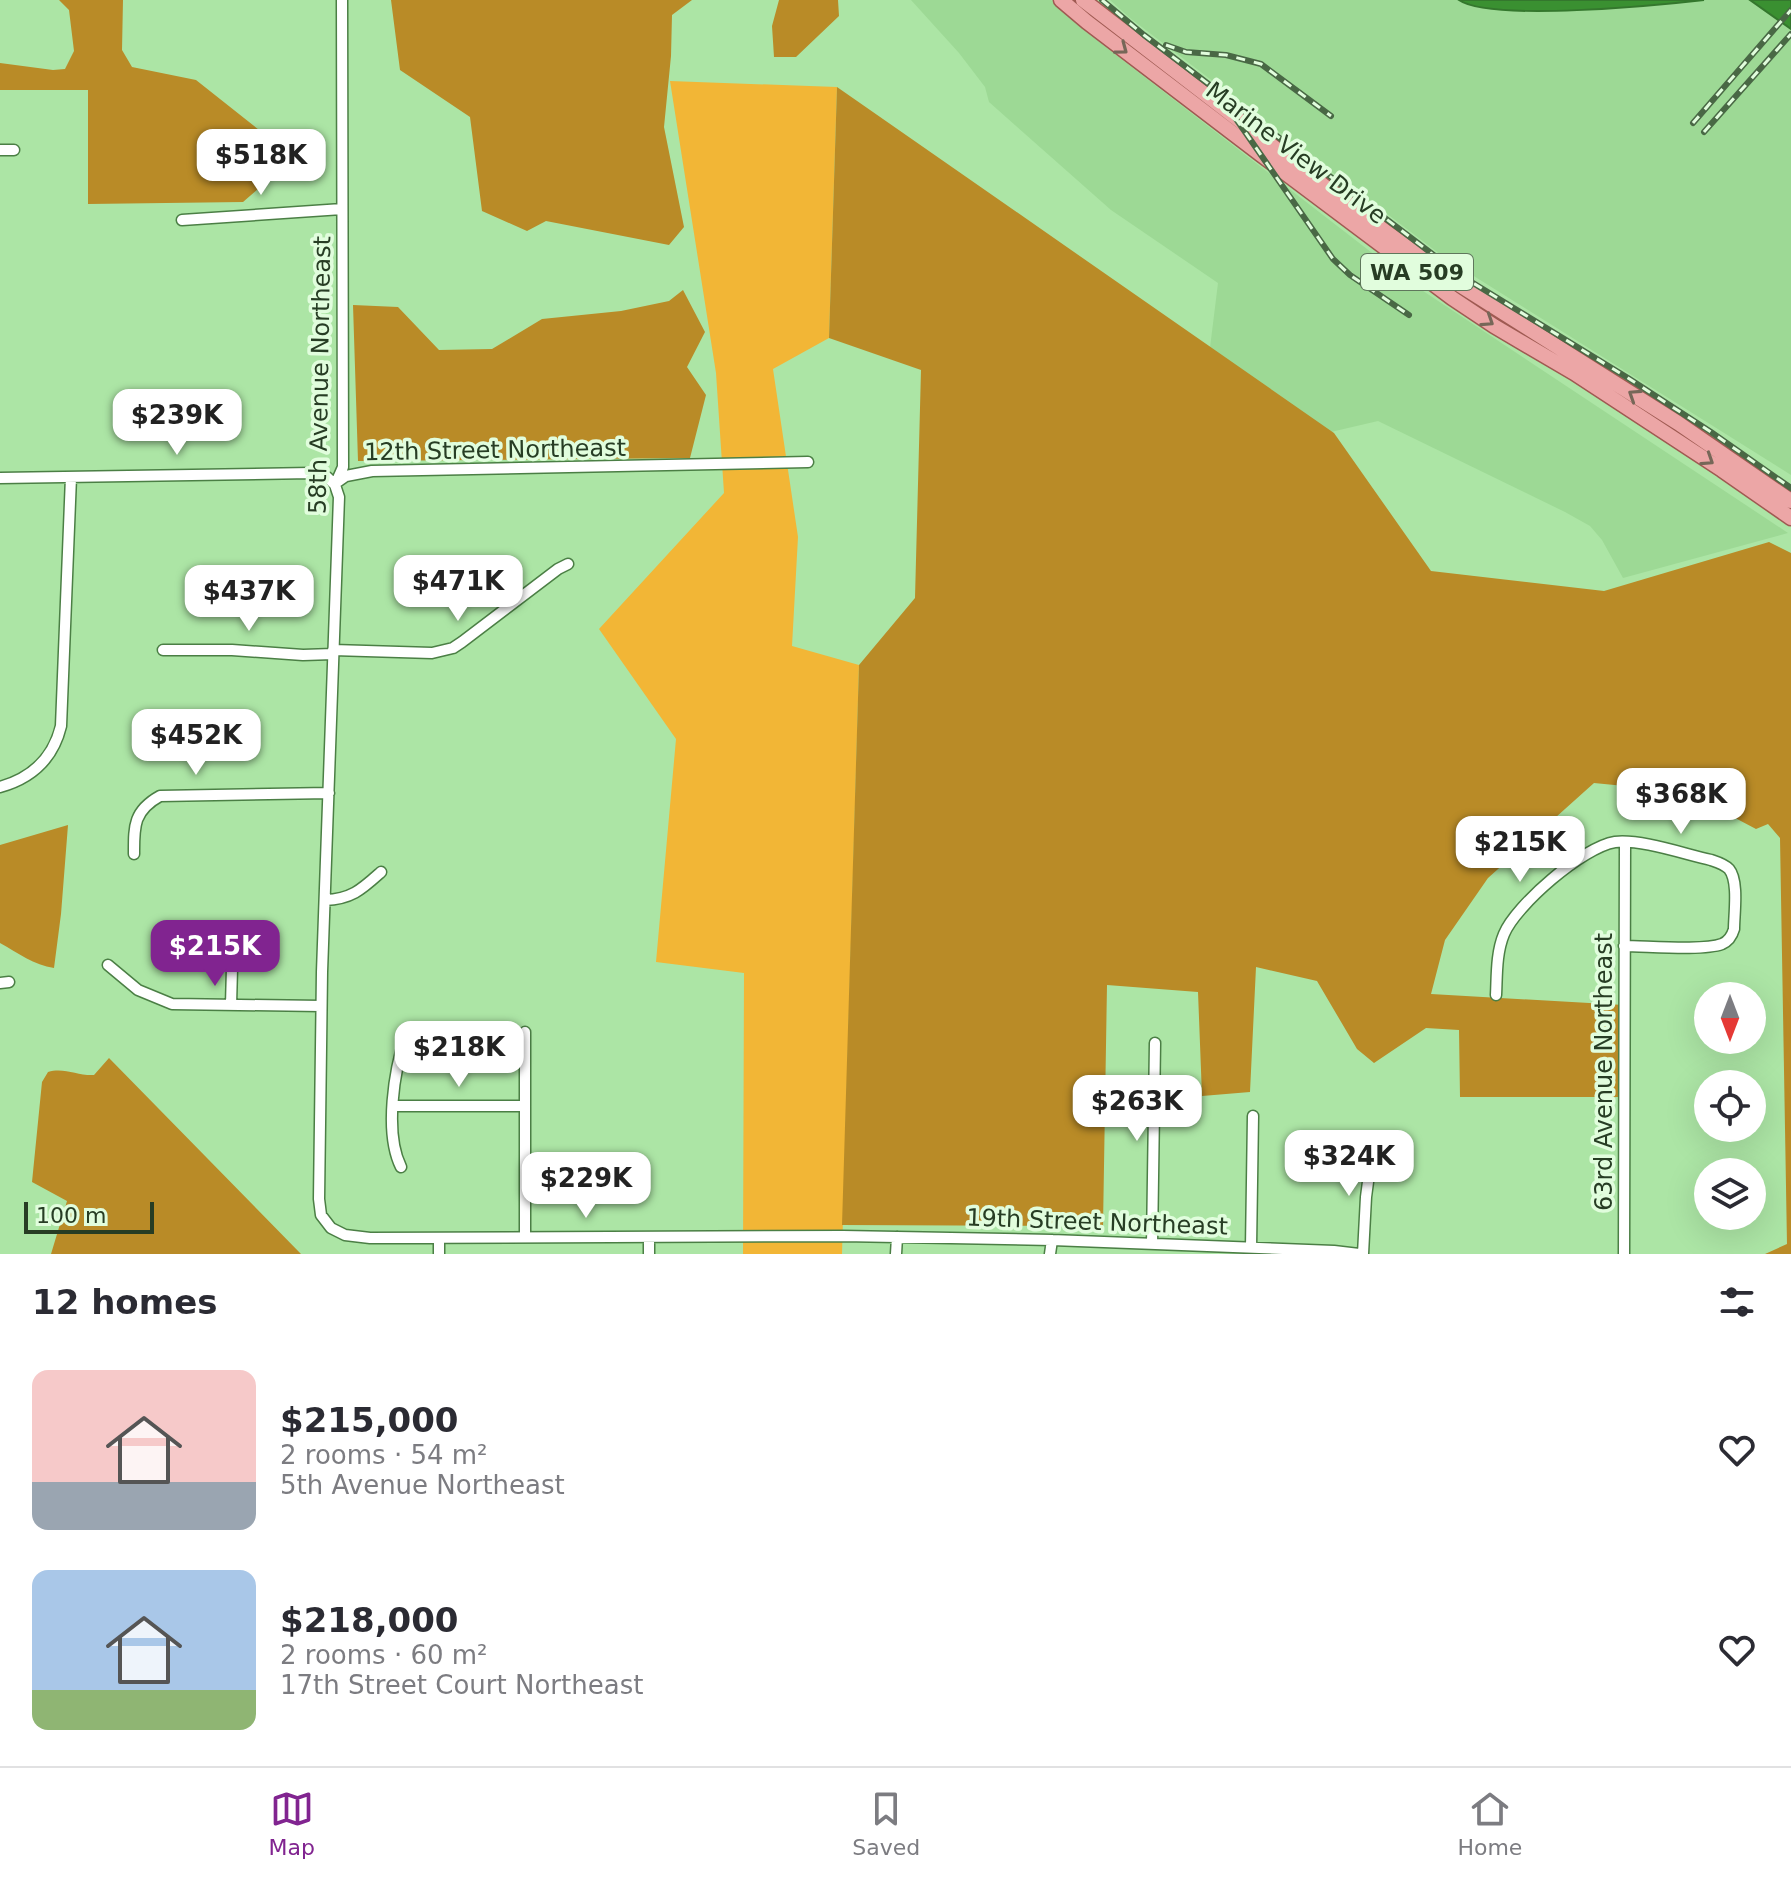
<!DOCTYPE html>
<meta charset="utf-8">
<style>
:root{--surface:#fff;--page:#f7f7f7;--text:#2b2b33;--muted:#7c7c81;--line:#e1e1e2;--accent:#812490}
body{margin:0;font-family:"DejaVu Sans",sans-serif;background:var(--page);color:var(--text);height:100vh;display:flex;flex-direction:column;font-size:30px;white-space:nowrap}
*{box-sizing:border-box;margin:0}
p{font-size:26px;color:var(--muted)}
.icon{flex:none;width:44px;height:44px;fill:none;stroke:currentColor;stroke-width:2;stroke-linecap:round;stroke-linejoin:round}
.map{position:relative;height:1254px;overflow:hidden}
.details{display:flex;flex-direction:column;background:var(--surface);flex:1}
.details>*{flex:none}
.needle{width:52px;rotate:180deg}
.fabs{position:absolute;left:1694px;top:982px;display:grid;gap:16px}
.fabs a{display:grid;place-items:center;width:72px;height:72px;border-radius:50%;background:var(--surface);box-shadow:0 8px 32px #0002;font-size:40px}
.scale{position:absolute;left:24px;bottom:20px;width:130px;box-sizing:border-box;padding-left:8px;border:4px solid #273d24;border-top:0;font-size:22px;line-height:28px;white-space:nowrap;color:#273d24;-webkit-text-stroke:6px #e1fddd;paint-order:stroke}
.price{position:absolute;translate:-50% -68px;padding:0 18px;border-radius:16px;background:#fff;color:#222;font-size:26px;line-height:52px;filter:drop-shadow(0 2px 4px #0008)}
.price::after{content:'';position:absolute;left:50%;top:48px;width:24px;height:18px;margin-left:-12px;background:inherit;clip-path:polygon(0 0,100% 0,50% 100%)}
.price.on{background:var(--accent);color:#fff}
ul{padding:0;list-style:none}
li{display:flex;align-items:center;gap:24px;height:200px;padding:0 32px}
li span{display:grid;place-items:center;flex:none;width:224px;height:160px;border-radius:16px;color:#555}
li>.icon{margin-inline-start:auto}
span .icon{width:96px;height:96px;fill:#fffc;stroke-width:1}
li b{font-size:34px}
h2{display:flex;justify-content:space-between;align-items:center;height:96px;padding:0 32px;font-size:34px}
.dock{display:flex;justify-content:space-around;align-items:center;height:112px;border-top:2px solid var(--line);background:var(--surface);font-size:22px;color:var(--muted)}
.dock a{display:grid;justify-items:center;gap:4px}
.dock .on{color:var(--accent)}
.map>svg:first-child{display:block}
.built{fill:#9dd995}
.green{fill:#f2b636}
.forest{fill:#b98b27}
.water{fill:#3a9031;stroke:#34772d;stroke-width:2}
.lines{fill:none;stroke-linecap:round;stroke-linejoin:round}
.minor-casing{stroke:#4b7f45;stroke-width:13}
.major-casing{stroke:#9f5a52;stroke-width:17}
.minor{stroke:#fff;stroke-width:10}
.major{stroke:#eca6a6;stroke-width:14}
.rail-casing{stroke:#496845;stroke-width:6}
.rail{stroke:#e1fddd;stroke-width:3;stroke-dasharray:9;stroke-linecap:butt}
.oneway{stroke:#766758}
.labels{text-anchor:middle;stroke-width:7;stroke-linejoin:round;paint-order:stroke}
.shield{fill:#e1fddd;stroke:#5f775c;stroke-width:2}
.shield-label{font-size:22px;font-weight:bold;fill:#273d24}
.street-label{font-size:24px;fill:#273d24;stroke:#e1fddd}
</style>
<div class="map">
<svg width="1791" height="1254" viewBox="0 0 1791 1254">
<rect width="100%" height="100%" fill="#ace5a5"/>
<path class="built" d="M 911,0 L 1051,0 L 1081,28 L 1411,283 L 1788,533 L 1623,578 L 1602,540 L 1590,526 L 1565,512 L 1378,421 L 1318,435 L 1208,364 L 1218,283 L 1111,210 L 989,102 L 985,87 L 959,53 Z
M 1110,0 L 1459,0 L 1465,4 L 1585,10 L 1704,0 L 1750,0 L 1768,13 L 1791,29 L 1791,475 L 1445,258 L 1130,18 Z"/>
<path class="green" d="M 670,81 L 837,87 L 829,338 L 773,369 L 798,537 L 792,646 L 859,665 L 842,1254 L 743,1254 L 744,973 L 656,962 L 676,739 L 599,629 L 724,493 L 716,373 Z"/>
<path class="forest" d="M 59,0 L 123,0 L 122,50 L 132,67 L 196,80 L 259,130 L 259,188 L 243,202 L 88,204 L 88,90 L 0,90 L 0,63 L 53,70 L 65,69 L 74,51 L 69,10 Z
M 391,0 L 692,0 L 672,15 L 671,56 L 664,127 L 684,227 L 669,245 L 546,221 L 527,231 L 482,211 L 470,117 L 400,70 Z
M 779,0 L 838,0 L 839,16 L 796,57 L 774,57 L 772,26 Z
M 837,87 L 1334,433 L 1431,571 L 1604,591 L 1769,542 L 1791,553 L 1791,1254 L 1765,1254 L 1787,1244 L 1780,838 L 1768,824 L 1756,829 L 1686,792 L 1594,783 L 1488,878 L 1445,940 L 1431,994 L 1624,1005 L 1624,1097 L 1460,1097 L 1459,1030 L 1426,1028 L 1374,1063 L 1357,1049 L 1317,981 L 1256,967 L 1250,1092 L 1202,1096 L 1198,992 L 1107,985 L 1103,1226 L 842,1225 L 859,665 L 915,598 L 921,370 L 829,338 Z
M 683,290 L 705,332 L 687,367 L 706,395 L 690,458 L 358,461 L 353,305 L 398,307 L 439,350 L 492,349 L 542,319 L 621,311 L 669,301 Z
M 68,825 L 61,914 L 54,968 C 34,965 18,953 0,943 L 0,845 Z
M 109,1058 L 301,1254 L 51,1254 L 67,1201 L 32,1182 L 42,1082 L 48,1072 C 64,1067 78,1076 94,1075 Z"/>
<path class="water" d="M 1459,0 L 1704,0 C 1661,5 1490,22 1459,0 Z
M 1750,0 L 1791,0 L 1791,29 Z"/>
<g class="lines">
<g class="minor-casing">
<path id="minor" d="M 342,0 L 343,467 L 335,485 L 339,497 L 322,972 L 319,1199 L 321,1215 L 331,1228 L 345,1235 L 370,1238 L 843,1236 L 1052,1240 L 1334,1251 L 1359,1254
M 0,150 L 14,150
M 182,220 L 342,209
M 0,478 L 311,473 L 327,477 L 335,485
M 336,483 L 346,476 L 372,471 L 808,462
M 163,650 L 232,650 L 303,655 L 333,654
M 333,650 L 432,653 L 453,648 L 462,642 L 558,569 L 568,564
M 0,787 C 32,778 53,759 61,726 L 71,477
M 134,854 C 134,827 133,811 160,796 L 329,793
M 325,900 C 352,899 362,889 381,872
M 108,965 L 138,990 L 172,1004 L 321,1006
M 0,983 L 9,982
M 1496,995 C 1497,976 1496,953 1504,934 C 1516,905 1583,847 1615,842 C 1641,839 1684,854 1711,860 C 1717,862 1724,864 1729,869 C 1739,881 1734,914 1734,929 C 1732,936 1729,941 1722,944 C 1703,951 1647,946 1624,946
M 231,1005 L 232,968
M 525,1032 L 525,1237
M 394,1106 L 525,1106
M 401,1167 C 384,1133 394,1070 406,1035
M 649,1237 L 649,1254
M 439,1239 L 439,1254
M 1152,1244 L 1155,1043
M 1251,1247 L 1253,1116
M 896,1254 L 897,1237
M 1050,1254 L 1052,1240
M 1363,1254 L 1366,1197 L 1373,1144
M 1624,1254 L 1625,842"/>
</g>
<g class="major-casing">
<path id="major" d="M 1061,0 L 1087,22 L 1260,154 L 1452,298 L 1494,326 L 1574,373 L 1722,470 L 1791,518
M 1083,0 L 1345,202 L 1455,282 L 1678,423 L 1791,501"/>
</g>
<use href="#minor" class="minor"/>
<use href="#major" class="major"/>
<g class="rail-casing">
<path id="rail" d="M 1102,0 L 1144,35 L 1460,275 L 1628,378 L 1711,432 L 1791,488
M 1166,45 L 1186,52 L 1226,55 L 1261,64 L 1331,116
M 1225,103 L 1333,259 L 1350,275 L 1409,315
M 1693,123 L 1791,10
M 1704,132 L 1791,34"/>
</g>
<use href="#rail" class="rail"/>
</g>
<defs><path id="oneway-chevron" d="M-2-3.5L2.5 0L-2 3.5" fill="none" stroke-width="1.6" stroke-linecap="round" stroke-linejoin="round" transform="scale(2)"/></defs>
<g class="oneway">
<use href="#oneway-chevron" transform="translate(1122 49) rotate(37)"/>
<use href="#oneway-chevron" transform="translate(1488 321) rotate(33)"/>
<use href="#oneway-chevron" transform="translate(1634 395) rotate(-147)"/>
<use href="#oneway-chevron" transform="translate(1708 460) rotate(33)"/>
</g>
<g class="labels">
<rect class="shield" x="1361" y="254" width="112" height="36" rx="6"/>
<g class="shield-label">
<text x="1417" y="280">WA 509</text>
</g>
<g class="street-label">
<text transform="translate(1296 153) rotate(37)" y="8">Marine View Drive</text>
<text transform="translate(320 375) rotate(-89)" y="8">58th Avenue Northeast</text>
<text transform="translate(495 450) rotate(-1)" y="8">12th Street Northeast</text>
<text transform="translate(1604 1072) rotate(-90)" y="8">63rd Avenue Northeast</text>
<text transform="translate(1097 1222) rotate(2)" y="8">19th Street Northeast</text>
</g>
</g>
</svg>
<div class="fabs">
<a><svg class="needle" viewBox="-14 -14 28 28"><path d="M0-13l5 13h-10z" fill="#e53935"/><path d="M0 13l5-13h-10z" fill="#7c7c81"/></svg></a>
<a><svg class="icon" aria-label="locate" viewBox="0 0 24 24"><circle cx="12" cy="12" r="6"/><path d="M12 2v4M12 18v4M2 12h4M18 12h4"/></svg></a>
<a><svg class="icon" aria-label="layers" viewBox="0 0 24 24"><path d="M12 4l9 5-9 5-9-5zM3 14l9 5 9-5"/></svg></a>
</div>
<div class="scale">100 m</div>
<b class="price" style="left:261px;top:197px">$518K</b>
<b class="price" style="left:177px;top:457px">$239K</b>
<b class="price" style="left:458px;top:623px">$471K</b>
<b class="price" style="left:249px;top:633px">$437K</b>
<b class="price" style="left:196px;top:777px">$452K</b>
<b class="price" style="left:1681px;top:836px">$368K</b>
<b class="price" style="left:1520px;top:884px">$215K</b>
<b class="price on" style="left:215px;top:988px">$215K</b>
<b class="price" style="left:459px;top:1089px">$218K</b>
<b class="price" style="left:1137px;top:1143px">$263K</b>
<b class="price" style="left:1349px;top:1198px">$324K</b>
<b class="price" style="left:586px;top:1220px">$229K</b>
</div>
<section class="details">
<h2>12 homes<svg class="icon" aria-label="filters" viewBox="0 0 24 24"><path d="M4 7h16M4 17h16"/><circle cx="9" cy="7" r="2"/><circle cx="15" cy="17" r="2"/></svg></h2>
<ul>
<li><span style="background:linear-gradient(#f6c9c9 70%,#9aa5b1 0)"><svg class="icon" aria-label="home" viewBox="0 0 24 24"><path d="M3 11l9-7 9 7M6 9v11h12V9"/></svg></span><div><b>$215,000</b><p>2 rooms · 54 m²</p><p>5th Avenue Northeast</p></div><svg class="icon" aria-label="heart" viewBox="0 0 24 24"><path d="M12 20l-8-8c-3-5 5-10 8-4 3-6 11-1 8 4z"/></svg></li>
<li><span style="background:linear-gradient(#a9c7e8 75%,#8fb573 0)"><svg class="icon" aria-label="home" viewBox="0 0 24 24"><path d="M3 11l9-7 9 7M6 9v11h12V9"/></svg></span><div><b>$218,000</b><p>2 rooms · 60 m²</p><p>17th Street Court Northeast</p></div><svg class="icon" aria-label="heart" viewBox="0 0 24 24"><path d="M12 20l-8-8c-3-5 5-10 8-4 3-6 11-1 8 4z"/></svg></li>
</ul>
</section>
<nav class="dock">
<a class="on"><svg class="icon" aria-label="map" viewBox="0 0 24 24"><path d="M3 6l6-2 6 2 6-2v14l-6 2-6-2-6 2zM9 4v14M15 6v14"/></svg>Map</a>
<a><svg class="icon" aria-label="saved" viewBox="0 0 24 24"><path d="M7 4h10v16l-5-4-5 4z"/></svg>Saved</a>
<a><svg class="icon" aria-label="home" viewBox="0 0 24 24"><path d="M3 11l9-7 9 7M6 9v11h12V9"/></svg>Home</a>
</nav>
